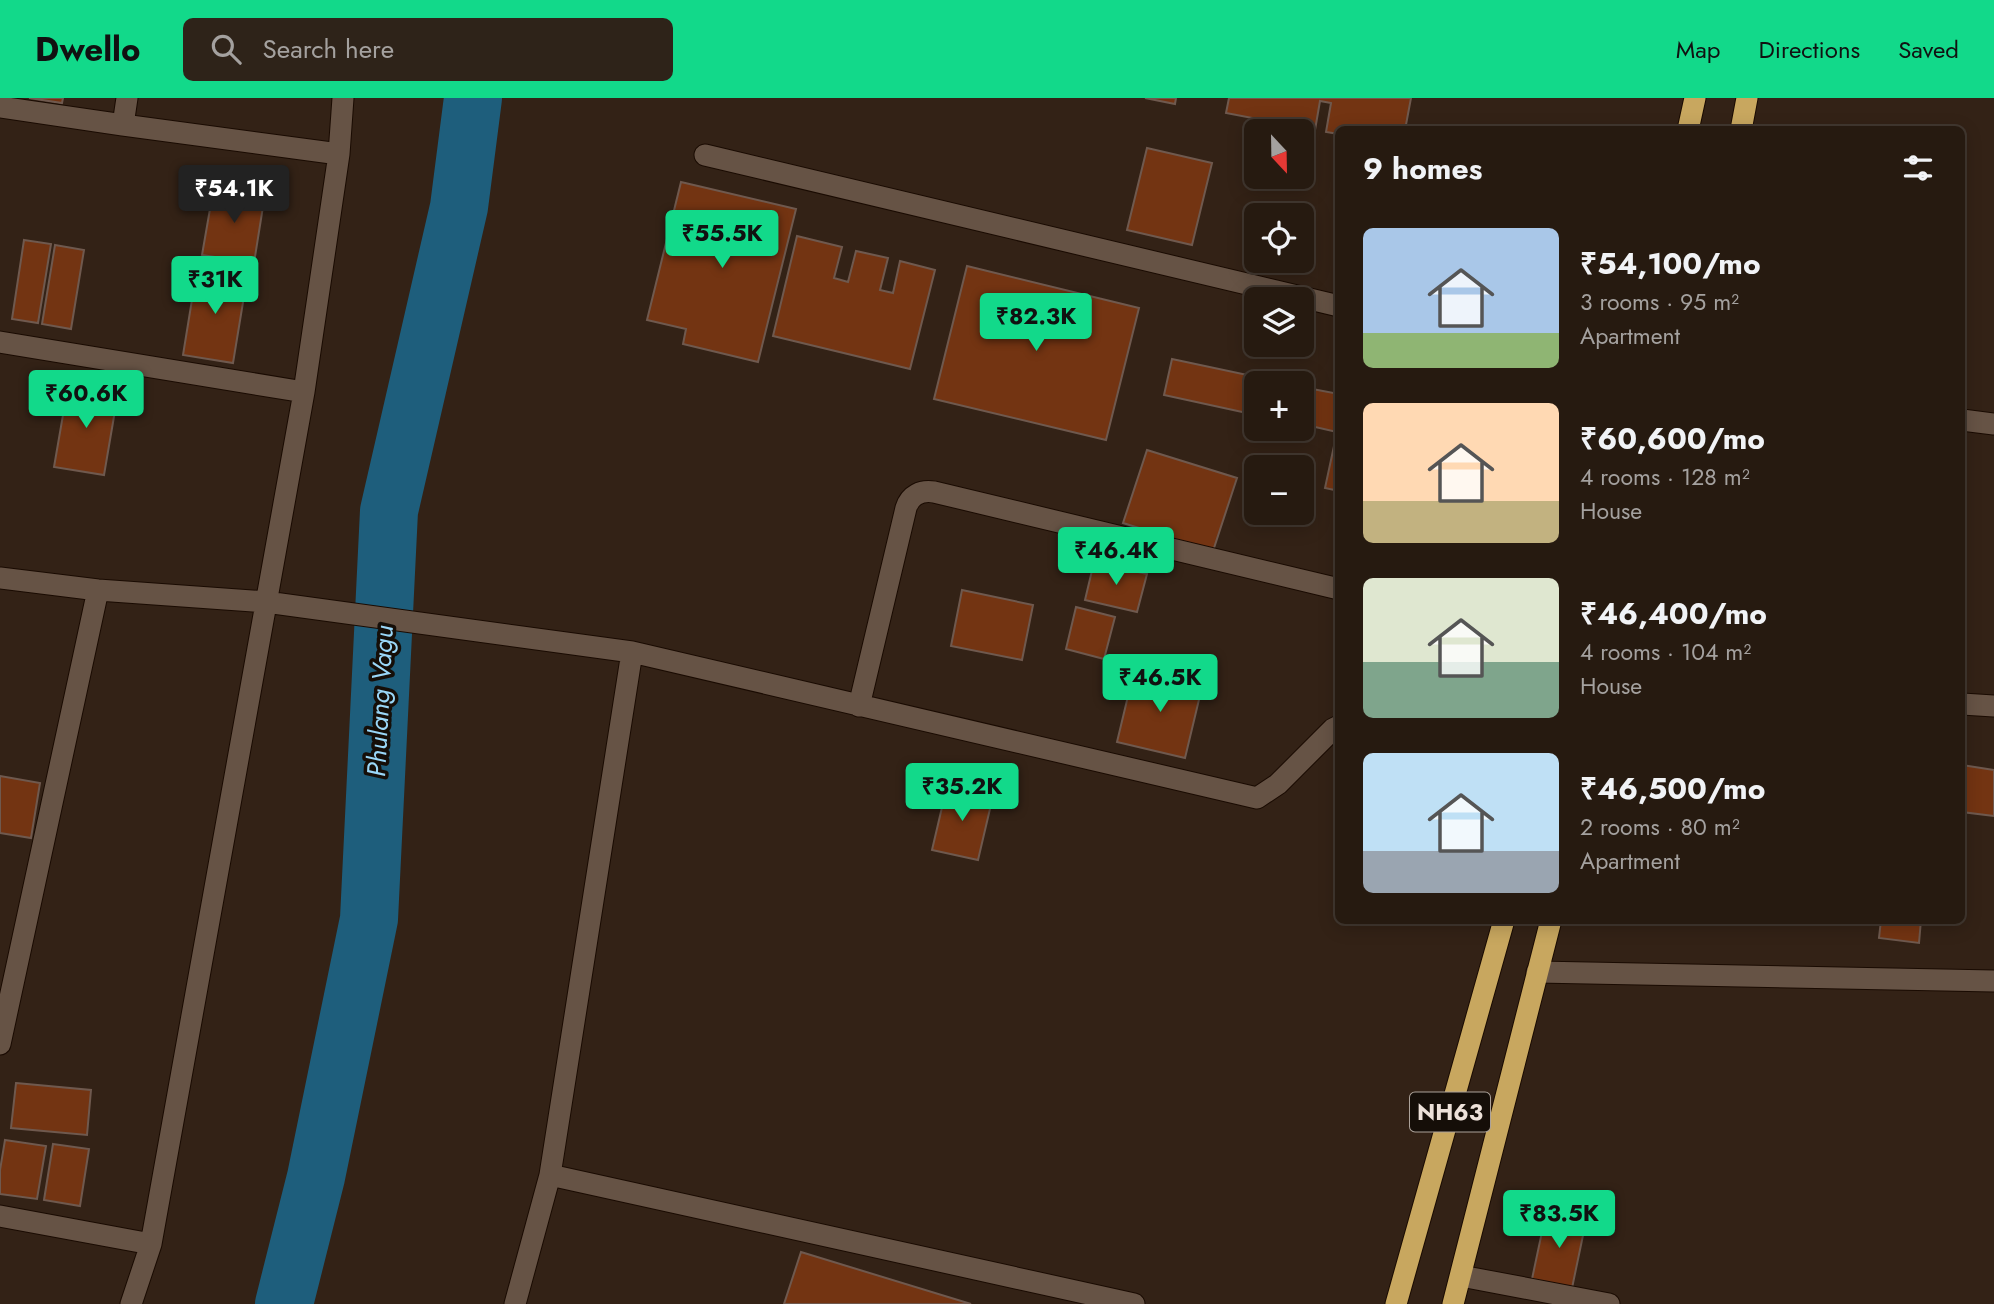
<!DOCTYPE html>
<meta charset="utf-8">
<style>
:root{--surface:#261a10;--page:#2e2319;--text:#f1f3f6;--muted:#a4a19f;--line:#423830;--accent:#12d98a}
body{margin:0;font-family:Jost,sans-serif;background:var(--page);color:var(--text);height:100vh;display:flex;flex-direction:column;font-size:26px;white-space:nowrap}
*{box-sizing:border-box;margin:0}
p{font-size:23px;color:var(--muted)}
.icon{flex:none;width:38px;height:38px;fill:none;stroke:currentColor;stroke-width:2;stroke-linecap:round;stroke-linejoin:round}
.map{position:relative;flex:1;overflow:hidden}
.side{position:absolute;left:1335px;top:28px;width:630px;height:798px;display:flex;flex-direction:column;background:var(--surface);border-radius:10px;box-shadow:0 4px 18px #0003,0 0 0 2px var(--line)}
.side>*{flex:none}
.needle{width:46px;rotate:158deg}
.controls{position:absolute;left:1244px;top:21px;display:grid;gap:14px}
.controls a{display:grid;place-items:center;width:70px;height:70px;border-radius:10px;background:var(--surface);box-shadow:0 4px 18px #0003,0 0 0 2px var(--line);font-size:35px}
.price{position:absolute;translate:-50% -60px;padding:0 16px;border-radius:7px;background:var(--accent);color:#111;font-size:23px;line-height:46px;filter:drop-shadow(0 2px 4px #0008)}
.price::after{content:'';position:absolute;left:50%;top:42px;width:21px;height:16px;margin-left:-10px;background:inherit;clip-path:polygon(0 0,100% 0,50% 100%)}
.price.active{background:#222;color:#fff}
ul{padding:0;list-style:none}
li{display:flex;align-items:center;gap:21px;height:175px;padding:0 28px}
li span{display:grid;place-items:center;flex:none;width:196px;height:140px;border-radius:10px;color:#555}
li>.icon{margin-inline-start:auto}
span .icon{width:84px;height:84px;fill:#fffc;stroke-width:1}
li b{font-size:30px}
h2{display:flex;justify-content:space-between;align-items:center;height:84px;padding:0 28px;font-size:30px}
header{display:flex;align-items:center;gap:42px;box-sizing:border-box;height:98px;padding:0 35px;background:var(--accent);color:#111}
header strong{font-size:33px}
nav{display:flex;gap:38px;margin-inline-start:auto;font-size:24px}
.search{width:490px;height:63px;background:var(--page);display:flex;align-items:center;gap:18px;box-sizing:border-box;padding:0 24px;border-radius:10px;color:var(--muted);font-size:26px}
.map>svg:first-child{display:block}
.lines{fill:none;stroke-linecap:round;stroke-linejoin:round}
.river{stroke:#1e5e7c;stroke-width:58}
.building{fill:#733412;stroke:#6f594e;stroke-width:2}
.minor-casing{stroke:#1a0b02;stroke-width:23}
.highway-casing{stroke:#1a0b02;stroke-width:23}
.minor{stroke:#665345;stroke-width:21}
.highway{stroke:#c8a75f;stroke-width:21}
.labels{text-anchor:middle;stroke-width:7;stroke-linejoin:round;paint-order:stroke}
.shield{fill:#150e08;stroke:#aca29a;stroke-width:2}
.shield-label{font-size:23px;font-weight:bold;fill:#ede1d9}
.water-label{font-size:26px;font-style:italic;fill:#9ad7f8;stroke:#150e08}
</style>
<header>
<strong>Dwello</strong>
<div class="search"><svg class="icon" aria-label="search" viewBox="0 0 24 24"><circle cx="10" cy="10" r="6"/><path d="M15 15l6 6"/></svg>Search here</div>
<nav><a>Map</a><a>Directions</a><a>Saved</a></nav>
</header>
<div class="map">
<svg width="1994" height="1206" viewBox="0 0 1994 1206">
<rect width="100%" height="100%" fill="#332216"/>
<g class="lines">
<path class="river" d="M 284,1206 L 316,1079 L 369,821 L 389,413 L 459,109 L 473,0"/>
</g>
<path class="building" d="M 29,0 L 63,0 L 62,5 Z
M 1145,0 L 1176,0 L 1175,6 Z
M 1229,0 L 1411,0 L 1405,32 L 1339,32 L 1339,36 L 1326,34 L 1331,5 L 1320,3 L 1315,32 L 1226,15 Z
M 1147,50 L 1212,65 L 1192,147 L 1127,132 Z
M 681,84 L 796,111 L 758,264 L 683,246 L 686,231 L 647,222 Z
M 214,88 L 265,96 L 254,165 L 202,157 Z
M 797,138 L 842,149 L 834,180 L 848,184 L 856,153 L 888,160 L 880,192 L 893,195 L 900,163 L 935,172 L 910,271 L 773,238 Z
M 24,142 L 51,146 L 38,225 L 12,221 Z
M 55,147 L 84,152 L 71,231 L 42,226 Z
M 967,168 L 1139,210 L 1106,342 L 934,301 Z
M 197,171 L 247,180 L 233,265 L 183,257 Z
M 1172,261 L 1285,285 L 1256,285 L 1256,317 L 1164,297 Z
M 68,288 L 118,295 L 104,377 L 54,369 Z
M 1302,289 L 1339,296 L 1339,393 L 1325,390 L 1337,334 L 1302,326 Z
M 1147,352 L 1237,380 L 1213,453 L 1123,425 Z
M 1094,464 L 1147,476 L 1137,514 L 1085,502 Z
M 962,492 L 1033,507 L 1022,562 L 951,548 Z
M 1076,509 L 1115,519 L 1104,561 L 1066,551 Z
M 1134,573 L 1202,589 L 1185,660 L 1117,644 Z
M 1962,667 L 1994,672 L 1994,718 L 1962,714 Z
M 0,678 L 40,685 L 31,740 L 0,735 Z
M 947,688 L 993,698 L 978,762 L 932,752 Z
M 1881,822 L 1921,822 L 1919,845 L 1879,840 Z
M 16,985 L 91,992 L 87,1037 L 11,1030 Z
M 5,1042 L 46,1048 L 37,1101 L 0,1096 L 0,1072 Z
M 53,1046 L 89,1051 L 80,1108 L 44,1102 Z
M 1546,1115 L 1586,1123 L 1572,1190 L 1532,1181 Z
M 801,1154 L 971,1206 L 784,1206 Z"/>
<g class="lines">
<g class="minor-casing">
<path id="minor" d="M 0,9 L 123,27 L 127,0
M 123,27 L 339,56 L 304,294 L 151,1146 L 131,1206
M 339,56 L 343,0
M 705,57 L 1339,208
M 0,244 L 304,294
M 1962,322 L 1994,326
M 0,480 L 98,492 L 266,504 L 632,554 L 1257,700 L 1278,686 L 1333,631 L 1339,628
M 1962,606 L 1994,608
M 859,608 L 906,410 C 910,397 921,392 934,394 L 1339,491
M 1537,874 L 1994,883
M 0,946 L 98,492
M 550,1077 L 1134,1206
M 0,1118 L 151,1146
M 1461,1178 L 1609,1206
M 515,1206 L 550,1077 L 632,554"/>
</g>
<g class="highway-casing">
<path id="highway" d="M 1688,32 L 1695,0
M 1741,32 L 1747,0
M 1396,1206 L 1504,822
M 1453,1206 L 1551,822"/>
</g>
<use href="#minor" class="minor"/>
<use href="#highway" class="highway"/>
</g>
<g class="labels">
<rect class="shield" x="1410" y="994.5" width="80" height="39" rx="5"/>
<g class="shield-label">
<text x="1450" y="1022">NH63</text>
</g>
<g class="water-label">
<text transform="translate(380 603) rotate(-87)" y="9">Phulang Vagu</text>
</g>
</g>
</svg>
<div class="controls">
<a><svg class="needle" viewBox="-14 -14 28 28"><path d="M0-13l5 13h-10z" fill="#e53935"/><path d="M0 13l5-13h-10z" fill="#a4a19f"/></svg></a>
<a><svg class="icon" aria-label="locate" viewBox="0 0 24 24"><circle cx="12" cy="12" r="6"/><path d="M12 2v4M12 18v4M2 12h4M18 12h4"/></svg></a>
<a><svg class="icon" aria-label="layers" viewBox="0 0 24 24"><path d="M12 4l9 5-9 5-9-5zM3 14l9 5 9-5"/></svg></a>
<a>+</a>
<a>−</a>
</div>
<b class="price active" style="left:234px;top:127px">₹54.1K</b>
<b class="price" style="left:722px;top:172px">₹55.5K</b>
<b class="price" style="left:215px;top:218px">₹31K</b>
<b class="price" style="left:1036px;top:255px">₹82.3K</b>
<b class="price" style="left:86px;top:332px">₹60.6K</b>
<b class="price" style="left:1116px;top:489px">₹46.4K</b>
<b class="price" style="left:1160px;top:616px">₹46.5K</b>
<b class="price" style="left:962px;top:725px">₹35.2K</b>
<b class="price" style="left:1559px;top:1152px">₹83.5K</b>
<section class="side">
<h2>9 homes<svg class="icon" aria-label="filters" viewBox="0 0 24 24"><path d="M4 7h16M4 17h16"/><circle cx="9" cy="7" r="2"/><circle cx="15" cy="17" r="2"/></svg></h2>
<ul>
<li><span style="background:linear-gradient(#a9c7e8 75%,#8fb573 0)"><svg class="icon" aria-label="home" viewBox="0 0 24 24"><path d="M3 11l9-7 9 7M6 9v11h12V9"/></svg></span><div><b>₹54,100/mo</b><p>3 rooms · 95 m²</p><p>Apartment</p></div></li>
<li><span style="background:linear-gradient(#ffd9b3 70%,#c2b280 0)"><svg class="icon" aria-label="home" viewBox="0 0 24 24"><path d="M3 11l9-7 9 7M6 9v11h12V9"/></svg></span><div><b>₹60,600/mo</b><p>4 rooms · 128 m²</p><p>House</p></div></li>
<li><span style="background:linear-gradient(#dfe7d0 60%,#7fa58c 0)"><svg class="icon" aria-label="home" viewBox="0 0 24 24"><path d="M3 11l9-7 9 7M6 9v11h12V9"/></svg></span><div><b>₹46,400/mo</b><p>4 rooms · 104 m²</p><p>House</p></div></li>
<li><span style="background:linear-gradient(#bfe0f5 70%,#9aa5b1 0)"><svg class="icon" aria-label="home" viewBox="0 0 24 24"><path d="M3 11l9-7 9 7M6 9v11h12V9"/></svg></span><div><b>₹46,500/mo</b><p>2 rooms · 80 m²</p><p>Apartment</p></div></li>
</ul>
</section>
</div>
